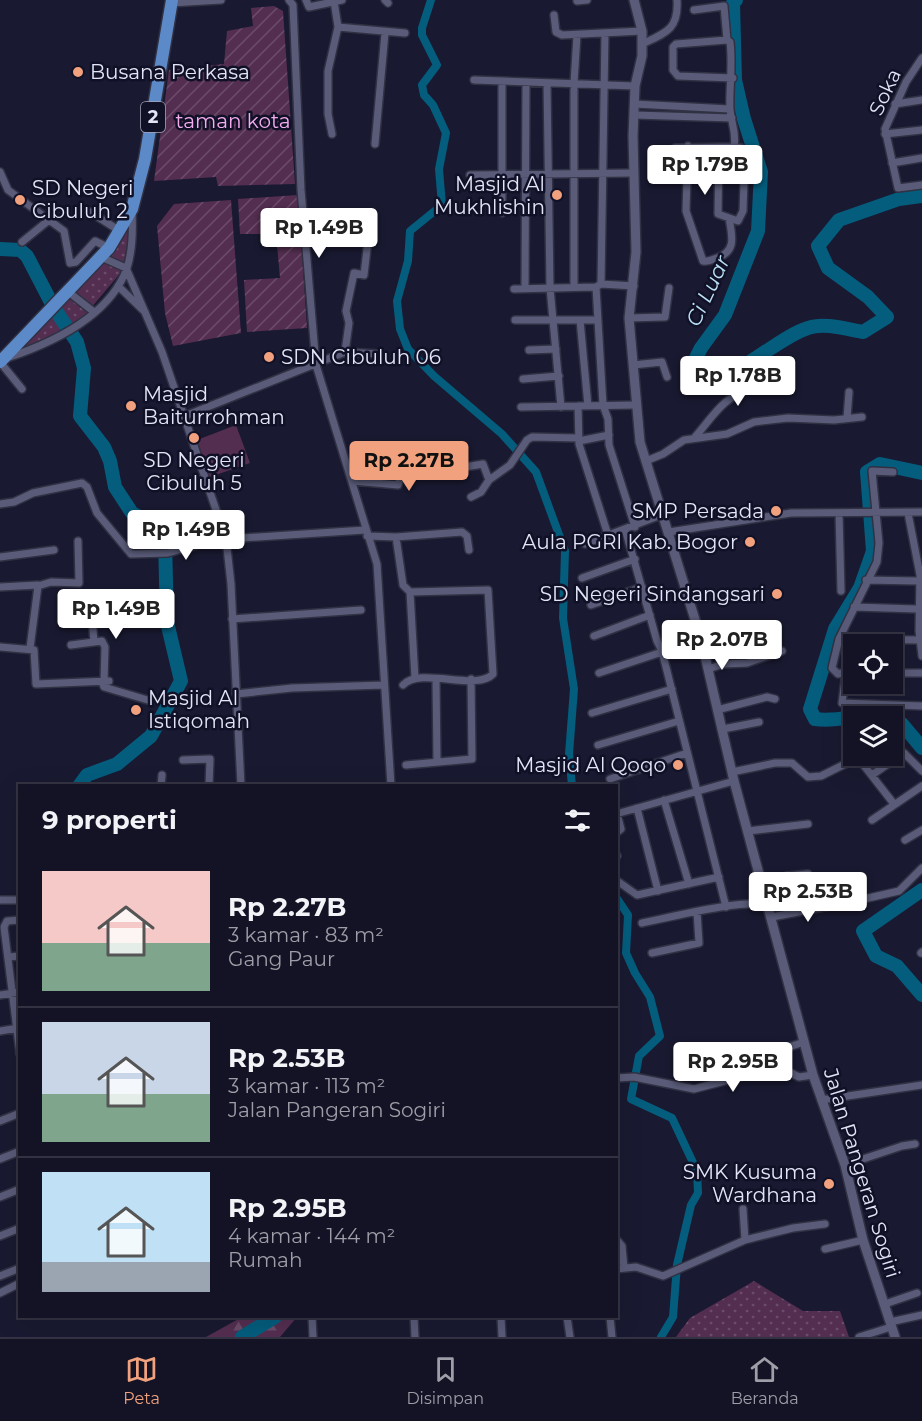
<!DOCTYPE html>
<html lang="id">
<meta charset="utf-8">
<style>
:root{--surface:#131325;--page:#202032;--text:#f1f3f6;--muted:#9d9ea7;--line:#323242;--accent:#f1a17d}
body{margin:0;font-family:Montserrat,sans-serif;background:var(--page);color:var(--text);height:100vh;display:flex;flex-direction:column;font-size:22px;white-space:nowrap}
*{box-sizing:border-box;margin:0}
p{font-size:20px;color:var(--muted)}
.icon{flex:none;width:33px;height:33px;fill:none;stroke:currentColor;stroke-width:2;stroke-linecap:round;stroke-linejoin:round}
.map{position:relative;flex:1;overflow:hidden}
.panel{position:absolute;left:18px;top:784px;width:600px;height:534px;display:flex;flex-direction:column;background:var(--surface);border-radius:0px;box-shadow:0 6px 24px #0002,0 0 0 2px var(--line)}
.panel>*{flex:none}
.controls{position:absolute;left:843px;top:634px;display:grid;gap:12px}
.controls a{display:grid;place-items:center;width:60px;height:60px;border-radius:0px;background:var(--surface);box-shadow:0 6px 24px #0002,0 0 0 2px var(--line);font-size:30px}
.price{position:absolute;translate:-50% -51px;padding:0 14px;border-radius:6px;background:#fff;color:#222;font-size:20px;line-height:39px;filter:drop-shadow(0 2px 3px #0008)}
.price::after{content:'';position:absolute;left:50%;top:36px;width:18px;height:14px;margin-left:-9px;background:inherit;clip-path:polygon(0 0,100% 0,50% 100%)}
.price.selected{background:var(--accent);color:#111}
ul{padding:0;list-style:none}
li{display:flex;align-items:center;gap:18px;height:150px;padding:0 24px}
li+li{border-top:2px solid var(--line)}
li span{display:grid;place-items:center;flex:none;width:168px;height:120px;border-radius:0px;color:#555}
li>.icon{margin-inline-start:auto}
span .icon{width:72px;height:72px;fill:#fffc;stroke-width:1}
li b{font-size:26px}
h2{display:flex;justify-content:space-between;align-items:center;height:72px;padding:0 24px;font-size:26px}
.dock{display:flex;justify-content:space-around;align-items:center;height:84px;border-top:2px solid var(--line);background:var(--surface);font-size:16px;color:var(--muted)}
.dock a{display:grid;justify-items:center;gap:3px}
.dock .selected{color:var(--accent)}
.map>svg:first-child{display:block}
.grass{fill:url(#grass-dots)}
.forest{fill:url(#forest-firs)}
.garden{fill:url(#garden-furrows)}
.pitch{fill:#542e51}
.lines{fill:none;stroke-linecap:round;stroke-linejoin:round}
.canal{stroke:#045d7d;stroke-width:8}
.river{stroke:#045d7d;stroke-width:14}
.street-casing{stroke:#313144;stroke-width:10}
.secondary-casing{stroke:#313144;stroke-width:12}
.highway-casing{stroke:#313144;stroke-width:15}
.street{stroke:#595b78;stroke-width:7}
.secondary{stroke:#595b78;stroke-width:9}
.highway{stroke:#5c8ac8;stroke-width:12}
.poi-dot{fill:#f1a17d;stroke:#101027;stroke-width:2}
.labels{text-anchor:middle;stroke-width:5;stroke-linejoin:round;paint-order:stroke}
.shield{fill:#101027;stroke:#a4a5b8;stroke-width:1.5}
.shield-label{font-size:18px;font-weight:bold;fill:#e3e5f6}
.poi-label{font-size:20px;fill:#e3e5f6;stroke:#101027;text-anchor:end}
.street-label{font-size:20px;fill:#e3e5f6;stroke:#101027}
.park-label{font-size:20px;fill:#f5aced;stroke:#101027}
.water-label{font-size:21px;font-style:italic;fill:#bbe1f4;stroke:#101027}
</style>
<div class="map">
<svg width="922" height="1337" viewBox="0 0 922 1337">
<defs>
<pattern id="grass-dots" width="8" height="8" patternUnits="userSpaceOnUse" patternTransform="scale(1.5)"><rect width="8" height="8" fill="#542e51"/><path d="M2 2h.1M6 6h.1" fill="none" stroke="#6c4c6b" stroke-width="1.8" stroke-linecap="round"/></pattern>
<pattern id="forest-firs" width="22" height="20" patternUnits="userSpaceOnUse" patternTransform="scale(1.5)"><rect width="22" height="20" fill="#542e51"/><path d="M5 1l3.5 6h-7zM16 11l3.5 6h-7z" fill="#6c4c6b"/></pattern>
<pattern id="garden-furrows" width="10" height="10" patternUnits="userSpaceOnUse" patternTransform="scale(1.5)"><rect width="10" height="10" fill="#542e51"/><path d="M-1 1l2-2M0 10L10 0M9 11l2-2" fill="none" stroke="#6c4c6b"/></pattern>
</defs>
<rect width="100%" height="100%" fill="#191931"/>
<path class="grass" d="M 130,228 L 123,270 L 85,315 L 48,340 L 7,357 Z
M 754,1281 L 803,1311 L 840,1311 L 849,1337 L 676,1337 L 690,1318 Z"/>
<path class="forest" d="M 242,1317 L 297,1317 L 280,1337 L 206,1337 Z"/>
<path class="garden" d="M 274,6 L 283,11 L 295,184 L 218,186 L 216,177 L 154,181 L 169,70 L 224,64 L 227,31 L 253,26 L 251,8 Z
M 298,195 L 307,328 L 247,332 L 244,280 L 280,278 L 276,234 L 240,234 L 238,199 Z
M 231,200 L 241,333 L 173,346 L 165,313 L 157,226 L 174,204 Z"/>
<path class="pitch" d="M 236,425 L 250,463 L 210,477 L 197,440 Z"/>
<g class="lines">
<path class="canal" d="M 431,0 L 422,28 L 422,35 L 437,65 L 422,85 L 424,95 L 433,105 L 446,133 L 439,169 L 442,205 L 410,231 L 408,261 L 397,301 L 400,329 L 408,349 L 434,376 L 502,434 L 536,472 L 565,551 L 563,618 L 574,689 L 569,754 L 572,786
M 616,897 L 628,915 L 626,953 L 635,973 L 650,997 L 660,1036 L 639,1056 L 631,1099 L 672,1118 L 697,1171 L 698,1193 L 691,1205 L 677,1265 L 673,1317 L 661,1337"/>
<path class="river" d="M 736,0 L 733,3 L 735,80 L 744,119 L 761,172 L 758,231 L 725,315 L 701,348 L 690,370 L 692,382 C 726,390 775,338 808,328 C 824,322 846,329 863,332 L 887,317 L 868,297 L 828,268 L 818,246 L 839,220 L 899,199 L 922,196
M 0,249 L 20,250 L 27,256 L 54,308 L 77,342 L 84,368 L 80,416 L 104,447 L 110,461 L 115,487 L 132,513 L 154,525 L 165,541 L 167,622 L 181,681 L 151,736 L 117,764 L 87,775 L 79,786
M 890,717 C 861,710 844,723 815,719 L 810,709 L 835,629 L 860,588 L 873,551 L 867,472 L 880,464 L 922,473
M 892,718 L 902,724 L 922,748
M 922,890 L 863,931 L 876,956 L 897,966 L 922,995
M 242,1337 L 275,1317"/>
<g class="street-casing">
<path id="street" d="M 289,0 L 293,5 L 301,190 L 316,365 L 377,564 L 391,786
M 306,0 L 309,7 L 342,0
M 385,0 L 388,3
M 577,1 L 587,0
M 171,3 L 221,0
M 694,10 L 724,6 L 727,40 L 730,42 C 733,67 729,87 730,109 C 731,123 737,133 734,147 L 741,148 L 745,153 L 743,211 L 738,221 L 718,214 L 719,148
M 554,15 L 556,32 L 562,35 L 642,31
M 338,27 L 405,33
M 605,33 L 601,284 L 596,287 L 603,405 L 608,419 L 609,445 L 635,527
M 727,40 L 676,44 L 673,47 L 673,70 L 678,76 L 733,78
M 642,44 C 666,33 679,29 677,0
M 922,58 L 906,82 L 885,129 L 898,188 L 922,185
M 474,80 L 635,86
M 547,83 L 550,288 L 561,407
M 634,104 L 730,109
M 895,104 L 922,100
M 635,115 L 732,118
M 332,134 L 328,114 L 328,71 L 338,27 L 334,1
M 885,134 L 922,130
M 375,144 L 385,33
M 688,146 L 686,211 L 703,261 C 708,262 711,260 717,258 C 737,251 732,236 729,218
M 675,148 L 734,147
M 892,163 L 922,158
M 0,172 L 8,190 L 64,231 L 70,263 L 76,262 L 95,241 L 109,248
M 470,175 L 632,173
M 90,212 L 120,231
M 502,213 L 502,82
M 22,242 L 49,220
M 101,257 L 126,268 L 162,352 L 226,539 L 231,584 L 241,786
M 601,284 L 634,286
M 118,286 L 145,312
M 574,287 L 574,83 L 577,35
M 525,288 L 526,83
M 514,289 L 596,287
M 66,290 L 94,312
M 629,318 L 665,317 L 669,288
M 515,320 L 580,320 L 588,406
M 580,320 L 598,320
M 529,350 L 556,349
M 345,352 L 349,323 L 346,311 L 354,273 L 364,275 L 367,249
M 7,358 C 52,343 110,316 127,268 C 133,249 133,231 132,212
M 0,362 L 22,389
M 633,365 L 662,362 L 667,377
M 523,379 L 559,376
M 578,406 L 579,444 L 608,535
M 521,407 L 635,405
M 185,416 L 345,352 L 378,354
M 847,418 L 849,392
M 695,437 C 715,414 722,398 752,388 L 751,376
M 579,441 L 609,435
M 646,461 L 663,454 L 684,440 L 727,434 L 754,422 L 788,418 L 834,420 L 862,417
M 893,472 L 872,471 L 879,543 L 877,562 L 839,639 L 832,668 L 838,674 L 846,672 L 842,703 L 922,706
M 353,481 L 398,485 L 402,471 L 406,469 L 459,468 L 483,464 L 489,480
M 471,497 L 481,492 L 489,480 L 510,465 L 527,440 L 532,437 L 578,438
M 0,504 L 14,502 L 33,493 L 82,483 L 87,487 L 97,513 L 131,554 L 168,553 L 197,545
M 839,513 L 841,591
M 908,513 L 920,575 L 919,631 L 922,656
M 625,529 L 657,641 L 662,651 L 726,907
M 669,532 L 791,513 L 922,512
M 367,536 L 396,537 L 462,532 L 467,536 L 469,550
M 396,537 L 403,585 L 410,592 L 488,590 L 493,674 C 476,692 420,666 403,685
M 226,539 L 365,530
M 585,544 L 661,515
M 0,557 L 54,550
M 582,578 L 635,559
M 866,580 L 917,581
M 0,587 L 38,585
M 410,592 L 415,678
M 91,605 L 94,642 L 102,641 L 105,647 L 104,682
M 591,605 L 642,587
M 854,607 L 916,609
M 232,619 L 361,610
M 594,636 L 650,615
M 839,639 L 918,640
M 71,645 L 94,642
M 0,647 L 34,650 L 36,684 L 109,681
M 30,648 L 38,586 L 51,582 L 79,583 L 78,541
M 708,669 L 724,664 L 747,663 L 782,651
M 599,673 L 701,639
M 892,673 L 921,673
M 436,679 L 437,762
M 102,682 L 104,687 L 151,701
M 236,694 L 292,688 L 384,685
M 717,710 L 767,697 L 775,699
M 592,713 L 672,689
M 723,729 L 759,722
M 598,745 L 679,721
M 183,760 L 210,759 L 209,786
M 862,763 L 894,804
M 406,765 L 472,759 L 471,679
M 732,772 L 775,763 L 792,763 L 808,777 L 821,776 L 851,761
M 872,775 L 904,753 L 922,771
M 610,779 L 687,753
M 161,786 L 162,775
M 664,800 L 689,884
M 637,808 L 658,891
M 616,814 L 734,781
M 872,820 L 922,786
M 748,831 L 808,824
M 616,833 L 621,829 L 617,814
M 905,840 L 922,830
M 616,854 L 617,856
M 616,880 L 637,895 L 719,877
M 763,883 L 787,876 L 808,874
M 864,899 L 899,891 L 922,868
M 0,900 L 20,900
M 772,917 L 840,904
M 20,920 L 7,921 L 4,927 L 20,1054
M 642,923 C 667,918 750,897 769,906
M 652,953 L 699,943 L 697,912
M 921,953 L 922,952
M 8,957 L 20,956
M 0,995 L 20,992
M 0,1031 L 18,1028
M 786,1048 L 804,1042
M 616,1078 L 634,1077 L 694,1089 L 748,1075 L 791,1073 L 799,1077 L 813,1075
M 732,1081 L 731,1068 L 735,1055
M 821,1100 L 922,1085
M 0,1121 L 20,1113
M 0,1159 L 20,1151
M 845,1165 L 902,1146 L 915,1144
M 0,1197 L 20,1189
M 743,1209 L 745,1240
M 0,1236 L 20,1228
M 616,1239 L 622,1246 L 624,1268
M 825,1249 L 863,1240
M 616,1269 L 636,1267 L 663,1276 L 745,1240 L 793,1228 L 825,1224
M 0,1276 L 20,1268
M 0,1293 L 20,1283
M 885,1304 L 917,1293
M 312,1317 L 313,1337
M 414,1317 L 415,1337
M 501,1317 L 502,1337
M 567,1317 L 570,1337
M 610,1317 L 612,1337
M 890,1322 L 922,1315
M 859,1337 L 891,1327"/>
</g>
<g class="secondary-casing">
<path id="secondary" d="M 634,0 L 642,31 L 642,56 L 635,86 L 633,136 L 636,252 L 629,318 L 640,442 L 701,639 L 734,781 L 813,1075 L 845,1165 L 863,1240 L 895,1337"/>
</g>
<g class="highway-casing">
<path id="highway" d="M 0,362 L 109,248 L 132,209 L 145,159 L 172,0"/>
</g>
<use href="#street" class="street"/>
<use href="#secondary" class="secondary"/>
<use href="#highway" class="highway"/>
</g>
<g class="poi-dot">
<circle cx="78" cy="72" r="6"/>
<circle cx="557" cy="195" r="6"/>
<circle cx="20" cy="200" r="6"/>
<circle cx="269" cy="357" r="6"/>
<circle cx="131" cy="406" r="6"/>
<circle cx="194" cy="438" r="6"/>
<circle cx="776" cy="511" r="6"/>
<circle cx="750" cy="542" r="6"/>
<circle cx="777" cy="594" r="6"/>
<circle cx="136" cy="710" r="6"/>
<circle cx="678" cy="765" r="6"/>
<circle cx="829" cy="1184" r="6"/>
</g>
<g class="labels">
<rect class="shield" x="141" y="102" width="24" height="30" rx="4.5"/>
<g class="shield-label">
<text x="153" y="123">2</text>
</g>
<g class="poi-label">
<text x="90" y="79" text-anchor="start">Busana Perkasa</text>
<text x="545" y="191">Masjid Al<tspan x="545" dy="23">Mukhlishin</tspan></text>
<text x="32" y="195" text-anchor="start">SD Negeri<tspan x="32" dy="23">Cibuluh 2</tspan></text>
<text x="281" y="364" text-anchor="start">SDN Cibuluh 06</text>
<text x="143" y="401" text-anchor="start">Masjid<tspan x="143" dy="23">Baiturrohman</tspan></text>
<text x="194" y="467" text-anchor="middle">SD Negeri<tspan x="194" dy="23">Cibuluh 5</tspan></text>
<text x="764" y="518">SMP Persada</text>
<text x="738" y="549">Aula PGRI Kab. Bogor</text>
<text x="765" y="601">SD Negeri Sindangsari</text>
<text x="148" y="705" text-anchor="start">Masjid Al<tspan x="148" dy="23">Istiqomah</tspan></text>
<text x="666" y="772">Masjid Al Qoqo</text>
<text x="817" y="1179">SMK Kusuma<tspan x="817" dy="23">Wardhana</tspan></text>
</g>
<g class="street-label">
<text transform="translate(885 92) rotate(-65)" y="7">Soka</text>
<text transform="translate(862 1173) rotate(73)" y="7">Jalan Pangeran Sogiri</text>
</g>
<g class="park-label">
<text x="233" y="128">taman kota</text>
</g>
<g class="water-label">
<text transform="translate(708 291) rotate(-65)" y="7">Ci Luar</text>
</g>
</g>
</svg>
<div class="controls">
<a><svg class="icon" aria-label="locate" viewBox="0 0 24 24"><circle cx="12" cy="12" r="6"/><path d="M12 2v4M12 18v4M2 12h4M18 12h4"/></svg></a>
<a><svg class="icon" aria-label="layers" viewBox="0 0 24 24"><path d="M12 4l9 5-9 5-9-5zM3 14l9 5 9-5"/></svg></a>
</div>
<b class="price" style="left:705px;top:196px">Rp 1.79B</b>
<b class="price" style="left:319px;top:259px">Rp 1.49B</b>
<b class="price" style="left:738px;top:407px">Rp 1.78B</b>
<b class="price selected" style="left:409px;top:492px">Rp 2.27B</b>
<b class="price" style="left:186px;top:561px">Rp 1.49B</b>
<b class="price" style="left:116px;top:640px">Rp 1.49B</b>
<b class="price" style="left:722px;top:671px">Rp 2.07B</b>
<b class="price" style="left:808px;top:923px">Rp 2.53B</b>
<b class="price" style="left:733px;top:1093px">Rp 2.95B</b>
<section class="panel">
<h2>9 properti<svg class="icon" aria-label="filters" viewBox="0 0 24 24"><path d="M4 7h16M4 17h16"/><circle cx="9" cy="7" r="2"/><circle cx="15" cy="17" r="2"/></svg></h2>
<ul>
<li><span style="background:linear-gradient(#f6c9c9 60%,#7fa58c 0)"><svg class="icon" aria-label="home" viewBox="0 0 24 24"><path d="M3 11l9-7 9 7M6 9v11h12V9"/></svg></span><div><b>Rp 2.27B</b><p>3 kamar · 83 m²</p><p>Gang Paur</p></div></li>
<li><span style="background:linear-gradient(#c9d6e8 60%,#7fa58c 0)"><svg class="icon" aria-label="home" viewBox="0 0 24 24"><path d="M3 11l9-7 9 7M6 9v11h12V9"/></svg></span><div><b>Rp 2.53B</b><p>3 kamar · 113 m²</p><p>Jalan Pangeran Sogiri</p></div></li>
<li><span style="background:linear-gradient(#bfe0f5 75%,#9aa5b1 0)"><svg class="icon" aria-label="home" viewBox="0 0 24 24"><path d="M3 11l9-7 9 7M6 9v11h12V9"/></svg></span><div><b>Rp 2.95B</b><p>4 kamar · 144 m²</p><p>Rumah</p></div></li>
</ul>
</section>
</div>
<nav class="dock">
<a class="selected"><svg class="icon" aria-label="map" viewBox="0 0 24 24"><path d="M3 6l6-2 6 2 6-2v14l-6 2-6-2-6 2zM9 4v14M15 6v14"/></svg>Peta</a>
<a><svg class="icon" aria-label="saved" viewBox="0 0 24 24"><path d="M7 4h10v16l-5-4-5 4z"/></svg>Disimpan</a>
<a><svg class="icon" aria-label="home" viewBox="0 0 24 24"><path d="M3 11l9-7 9 7M6 9v11h12V9"/></svg>Beranda</a>
</nav>
